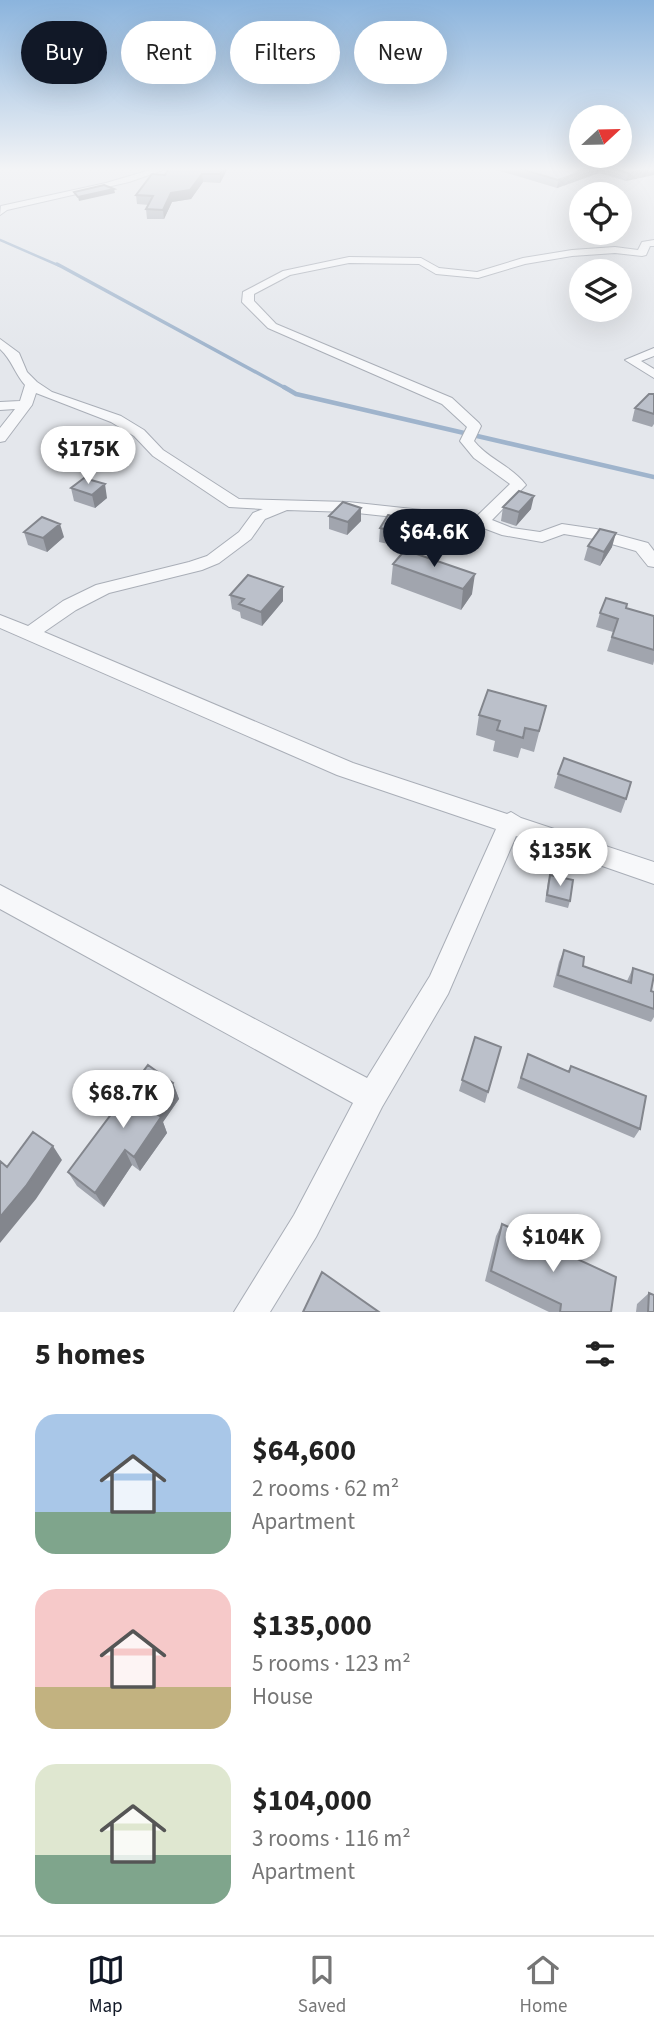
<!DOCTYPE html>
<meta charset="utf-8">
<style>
:root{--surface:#fff;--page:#f2f2f2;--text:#222;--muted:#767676;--line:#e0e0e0;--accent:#111827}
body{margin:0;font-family:"Source Sans 3",sans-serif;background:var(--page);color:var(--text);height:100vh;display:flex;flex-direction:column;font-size:26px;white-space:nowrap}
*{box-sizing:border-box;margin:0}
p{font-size:23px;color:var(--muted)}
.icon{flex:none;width:38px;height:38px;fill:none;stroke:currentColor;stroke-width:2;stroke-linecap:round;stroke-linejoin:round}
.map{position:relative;height:1312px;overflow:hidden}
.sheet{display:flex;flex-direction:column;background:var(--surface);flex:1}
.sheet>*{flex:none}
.guide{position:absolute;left:21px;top:21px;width:612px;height:63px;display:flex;gap:14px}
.needle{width:46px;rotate:68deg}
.tools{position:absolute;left:569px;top:105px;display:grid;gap:14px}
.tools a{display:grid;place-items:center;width:63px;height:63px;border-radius:50%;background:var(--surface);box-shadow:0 7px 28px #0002;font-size:35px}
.price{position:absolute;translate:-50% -60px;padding:0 16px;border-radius:24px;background:#fff;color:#222;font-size:23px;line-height:46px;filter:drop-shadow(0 2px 4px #0008)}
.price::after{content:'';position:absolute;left:50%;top:42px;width:21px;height:16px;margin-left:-10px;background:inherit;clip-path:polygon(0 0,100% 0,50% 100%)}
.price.active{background:var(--accent);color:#fff}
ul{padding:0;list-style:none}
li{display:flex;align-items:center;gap:21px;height:175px;padding:0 35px}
li span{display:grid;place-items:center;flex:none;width:196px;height:140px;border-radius:21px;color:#555}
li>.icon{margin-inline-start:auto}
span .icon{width:84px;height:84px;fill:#fffc;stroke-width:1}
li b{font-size:30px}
h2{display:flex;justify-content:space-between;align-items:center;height:84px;padding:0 35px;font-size:30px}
.pill{padding:0 24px;border-radius:32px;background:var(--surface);box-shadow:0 7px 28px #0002;font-size:24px;line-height:63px}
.pill.active{background:var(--accent);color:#fff}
.dock{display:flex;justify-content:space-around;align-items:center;height:98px;border-top:2px solid var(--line);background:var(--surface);font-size:19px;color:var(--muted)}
.dock a{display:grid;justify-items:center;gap:4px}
.dock .active{color:var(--accent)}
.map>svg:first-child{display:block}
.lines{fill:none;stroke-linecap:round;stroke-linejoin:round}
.stream-far2{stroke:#9fb4cc;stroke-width:2.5}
.stream-far1{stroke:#9fb4cc;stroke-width:3.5}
.stream{stroke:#9fb4cc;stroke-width:4.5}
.minor-casing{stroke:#a9aeb7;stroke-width:2}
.minor{fill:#f7f8fa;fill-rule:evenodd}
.wall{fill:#a1a5ae}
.shaded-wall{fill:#83868d}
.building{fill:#bbc0ca;stroke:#83868d;stroke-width:2}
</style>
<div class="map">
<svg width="654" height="1312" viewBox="0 0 654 1312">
<rect width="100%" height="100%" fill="#e4e7ec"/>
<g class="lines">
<path class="stream-far2" d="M 0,240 L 60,266"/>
<path class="stream-far1" d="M 57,264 L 287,389"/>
<path class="stream" d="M 284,387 L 296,394 L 654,477"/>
<g class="minor-casing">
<path id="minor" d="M 157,168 L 169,168 L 129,182 L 7,210 L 0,215 L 1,206 L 106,183 Z
M 654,240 L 654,246 L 650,246 L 646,255 L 642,256 L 615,253 L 572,256 L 525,264 L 478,278 L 436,274 L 419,264 L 349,263 L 290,275 L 254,294 L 254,301 L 276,324 L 452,398 L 479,423 L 481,426 L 474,441 C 488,459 512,466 526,485 L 492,520 L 512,528 L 540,532 L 562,524 L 596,529 L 648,543 L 654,551 L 654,567 L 648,566 L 636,551 L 594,539 L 564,534 L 542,542 L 502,535 L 478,526 L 348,512 L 287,510 L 265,519 L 251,539 L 219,563 L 202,570 L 109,593 L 76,610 L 44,632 L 353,763 L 507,814 L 511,812 L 521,818 L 654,862 L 654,884 L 516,836 L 448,994 L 382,1107 L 316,1237 L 270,1312 L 234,1312 L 294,1215 L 353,1103 L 0,909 L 0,885 L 367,1078 L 430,976 L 496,829 L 337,775 L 0,628 L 0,615 L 28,626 L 63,601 L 96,585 L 189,562 L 207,556 L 239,532 L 253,513 L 263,509 L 229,507 L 153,456 L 134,436 L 111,422 L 36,393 L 32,405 L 5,441 L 0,442 L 0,428 L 15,409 L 0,410 L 0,402 L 20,401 L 25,385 C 15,374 12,360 0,349 L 0,339 L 19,353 L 27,372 L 37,382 L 52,392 L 121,416 L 144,430 L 163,450 L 239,499 L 348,502 L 477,516 L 510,484 L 474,458 L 460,441 L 467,427 L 442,404 L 268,328 L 242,302 L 243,292 L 283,271 L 349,257 L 421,258 L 439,268 L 477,272 L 523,258 L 572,250 L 615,247 L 638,250 L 642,242 Z
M 654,348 L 654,356 L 641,361 L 654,369 L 654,378 L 625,360 Z"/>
</g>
<use href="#minor" class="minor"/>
</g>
<path class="wall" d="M 169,168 L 228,168 L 220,183 L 203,182 L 191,199 L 172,202 L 164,219 L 147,219 L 146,209 L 149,205 L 137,204 L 136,195 L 165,175 Z
M 490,168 L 654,168 L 626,181 L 599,173 L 557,188 Z
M 654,394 L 654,424 L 652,427 L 632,421 L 635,408 Z
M 71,488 L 107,498 L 95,508 L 74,501 Z
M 503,507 L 531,509 L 516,526 L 501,521 Z
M 361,508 L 361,521 L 347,535 L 329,529 L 329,516 Z
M 421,522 L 419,536 L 412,549 L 379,542 L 380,528 Z
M 24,532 L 64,537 L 47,552 L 28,545 Z
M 588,546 L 612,547 L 600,566 L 584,560 Z
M 405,550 L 472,594 L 461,610 L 391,584 L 393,564 Z
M 230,595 L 283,601 L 262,626 L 241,618 L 240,612 L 232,609 Z
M 626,608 L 654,616 L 654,661 L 653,665 L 607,651 L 613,632 L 596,627 L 600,613 Z
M 546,706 L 534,752 L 521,748 L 518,758 L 493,751 L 495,741 L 476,735 L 479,715 Z
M 558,774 L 626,799 L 621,813 L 554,788 Z
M 550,875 L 570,901 L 568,908 L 545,902 L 548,881 Z
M 564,950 L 583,966 L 627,981 L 633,968 L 651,991 L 654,992 L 654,1017 L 651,1022 L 553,987 L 559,962 Z
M 475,1037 L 488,1092 L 485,1103 L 459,1091 Z
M 528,1054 L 568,1071 L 571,1066 L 640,1129 L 634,1138 L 517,1088 Z
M 173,1083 L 179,1099 L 163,1122 L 167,1133 L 140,1171 L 132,1165 L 104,1207 L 77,1186 L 68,1172 Z
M 502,1224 L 611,1312 L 549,1312 L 485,1281 L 496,1236 Z
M 649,1293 L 654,1312 L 636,1312 L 637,1304 Z"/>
<path class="shaded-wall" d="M 223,168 L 228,168 L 220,183 L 220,174 Z
M 593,168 L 600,168 L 599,173 L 557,188 L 558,180 Z
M 652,168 L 654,168 L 654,175 L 626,181 L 628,173 Z
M 202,174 L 203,182 L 191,199 L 172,202 L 164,219 L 163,210 L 171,193 Z
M 114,189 L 115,193 L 79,201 L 78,197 Z
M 105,484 L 107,498 L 95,508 L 92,495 Z
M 534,496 L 531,509 L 516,526 L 519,512 Z
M 361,508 L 361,521 L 347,535 L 348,522 Z
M 421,522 L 419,536 L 412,549 L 413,536 Z
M 60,524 L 64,537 L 47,552 L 43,538 Z
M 616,533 L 612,547 L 600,566 L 604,552 Z
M 475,574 L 472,594 L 461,610 L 463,589 Z
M 283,587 L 283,601 L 262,626 L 261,612 Z
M 173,1083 L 179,1099 L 163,1122 L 167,1133 L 140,1171 L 134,1157 L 153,1111 Z
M 53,1146 L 62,1160 L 36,1199 L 0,1243 L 0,1217 Z
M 125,1150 L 132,1165 L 104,1207 L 95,1193 Z"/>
<path class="building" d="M 169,168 L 223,168 L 220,174 L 202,174 L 190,190 L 171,193 L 163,210 L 146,209 L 153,196 L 136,195 L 152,174 L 165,175 Z
M 518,168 L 593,168 L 558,180 Z
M 610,168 L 652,168 L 628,173 Z
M 104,185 L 114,189 L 78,197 L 74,192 Z
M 649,394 L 654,394 L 654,414 L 635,408 Z
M 84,478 L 105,484 L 92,495 L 71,488 Z
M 519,491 L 534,496 L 519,512 L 503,507 Z
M 343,502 L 361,508 L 348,522 L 329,516 Z
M 388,515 L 421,522 L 413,536 L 380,528 Z
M 42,517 L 60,524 L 43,538 L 24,532 Z
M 600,529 L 616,533 L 604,552 L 588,546 Z
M 405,550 L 475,574 L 463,589 L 393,564 Z
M 248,575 L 283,587 L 261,612 L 239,604 L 244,599 L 230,595 Z
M 606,598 L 627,604 L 626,608 L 654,616 L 654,650 L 612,637 L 618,619 L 600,613 Z
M 488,690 L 546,706 L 539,731 L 525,728 L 523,738 L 497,730 L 500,721 L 479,715 Z
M 564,758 L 631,782 L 626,799 L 558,774 Z
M 550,875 L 573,880 L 570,901 L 547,895 Z
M 564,950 L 584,957 L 583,966 L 631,983 L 633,968 L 654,975 L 651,991 L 654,992 L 654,1009 L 558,975 Z
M 475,1037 L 501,1047 L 488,1092 L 462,1080 Z
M 528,1054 L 569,1072 L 571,1066 L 646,1096 L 640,1129 L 521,1078 Z
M 148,1065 L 173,1083 L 153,1111 L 161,1117 L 134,1157 L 125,1150 L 95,1193 L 68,1172 Z
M 33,1132 L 53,1146 L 26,1186 L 0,1217 L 0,1161 L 7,1167 Z
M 502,1224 L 616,1277 L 611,1312 L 560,1312 L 561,1304 L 491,1271 Z
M 322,1272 L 379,1312 L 303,1312 Z
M 649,1293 L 654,1295 L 654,1312 L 648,1312 Z"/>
<linearGradient id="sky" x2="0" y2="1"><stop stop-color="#8bb4dd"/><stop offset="0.48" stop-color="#f3f4f6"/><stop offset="1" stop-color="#f3f4f6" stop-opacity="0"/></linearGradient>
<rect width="654" height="352" fill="url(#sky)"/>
</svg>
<div class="tools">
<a><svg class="needle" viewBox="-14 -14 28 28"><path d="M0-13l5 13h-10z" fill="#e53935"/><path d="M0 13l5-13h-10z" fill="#767676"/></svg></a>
<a><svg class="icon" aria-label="locate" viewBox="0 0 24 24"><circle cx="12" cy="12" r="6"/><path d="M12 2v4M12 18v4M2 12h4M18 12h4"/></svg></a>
<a><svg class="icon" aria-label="layers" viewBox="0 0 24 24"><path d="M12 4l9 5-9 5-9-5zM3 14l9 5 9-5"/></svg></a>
</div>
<b class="price" style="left:88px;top:486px">$175K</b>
<b class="price active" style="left:434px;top:569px">$64.6K</b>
<b class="price" style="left:560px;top:888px">$135K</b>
<b class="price" style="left:123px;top:1130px">$68.7K</b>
<b class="price" style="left:553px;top:1274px">$104K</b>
<div class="guide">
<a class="pill active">Buy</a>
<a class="pill">Rent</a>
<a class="pill">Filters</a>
<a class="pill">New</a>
</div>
</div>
<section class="sheet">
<h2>5 homes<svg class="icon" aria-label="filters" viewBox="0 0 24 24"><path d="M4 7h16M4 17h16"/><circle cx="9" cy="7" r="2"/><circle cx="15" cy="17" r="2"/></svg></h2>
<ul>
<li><span style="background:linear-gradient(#a9c7e8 70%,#7fa58c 0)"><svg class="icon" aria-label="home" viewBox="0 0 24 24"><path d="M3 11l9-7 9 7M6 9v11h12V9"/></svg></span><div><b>$64,600</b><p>2 rooms · 62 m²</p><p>Apartment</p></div></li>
<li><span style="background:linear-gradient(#f6c9c9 70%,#c2b280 0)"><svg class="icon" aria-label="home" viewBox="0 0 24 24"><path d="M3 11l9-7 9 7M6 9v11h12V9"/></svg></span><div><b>$135,000</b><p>5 rooms · 123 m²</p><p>House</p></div></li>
<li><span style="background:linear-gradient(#dfe7d0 65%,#7fa58c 0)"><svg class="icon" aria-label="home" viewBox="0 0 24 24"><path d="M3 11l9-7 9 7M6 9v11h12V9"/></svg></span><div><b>$104,000</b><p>3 rooms · 116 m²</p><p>Apartment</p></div></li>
</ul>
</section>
<nav class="dock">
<a class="active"><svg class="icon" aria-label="map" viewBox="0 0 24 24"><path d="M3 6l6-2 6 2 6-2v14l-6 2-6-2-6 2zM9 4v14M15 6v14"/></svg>Map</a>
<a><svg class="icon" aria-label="saved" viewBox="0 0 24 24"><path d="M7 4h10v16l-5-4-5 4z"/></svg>Saved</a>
<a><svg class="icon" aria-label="home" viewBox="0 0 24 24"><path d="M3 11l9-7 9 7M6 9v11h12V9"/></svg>Home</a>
</nav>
